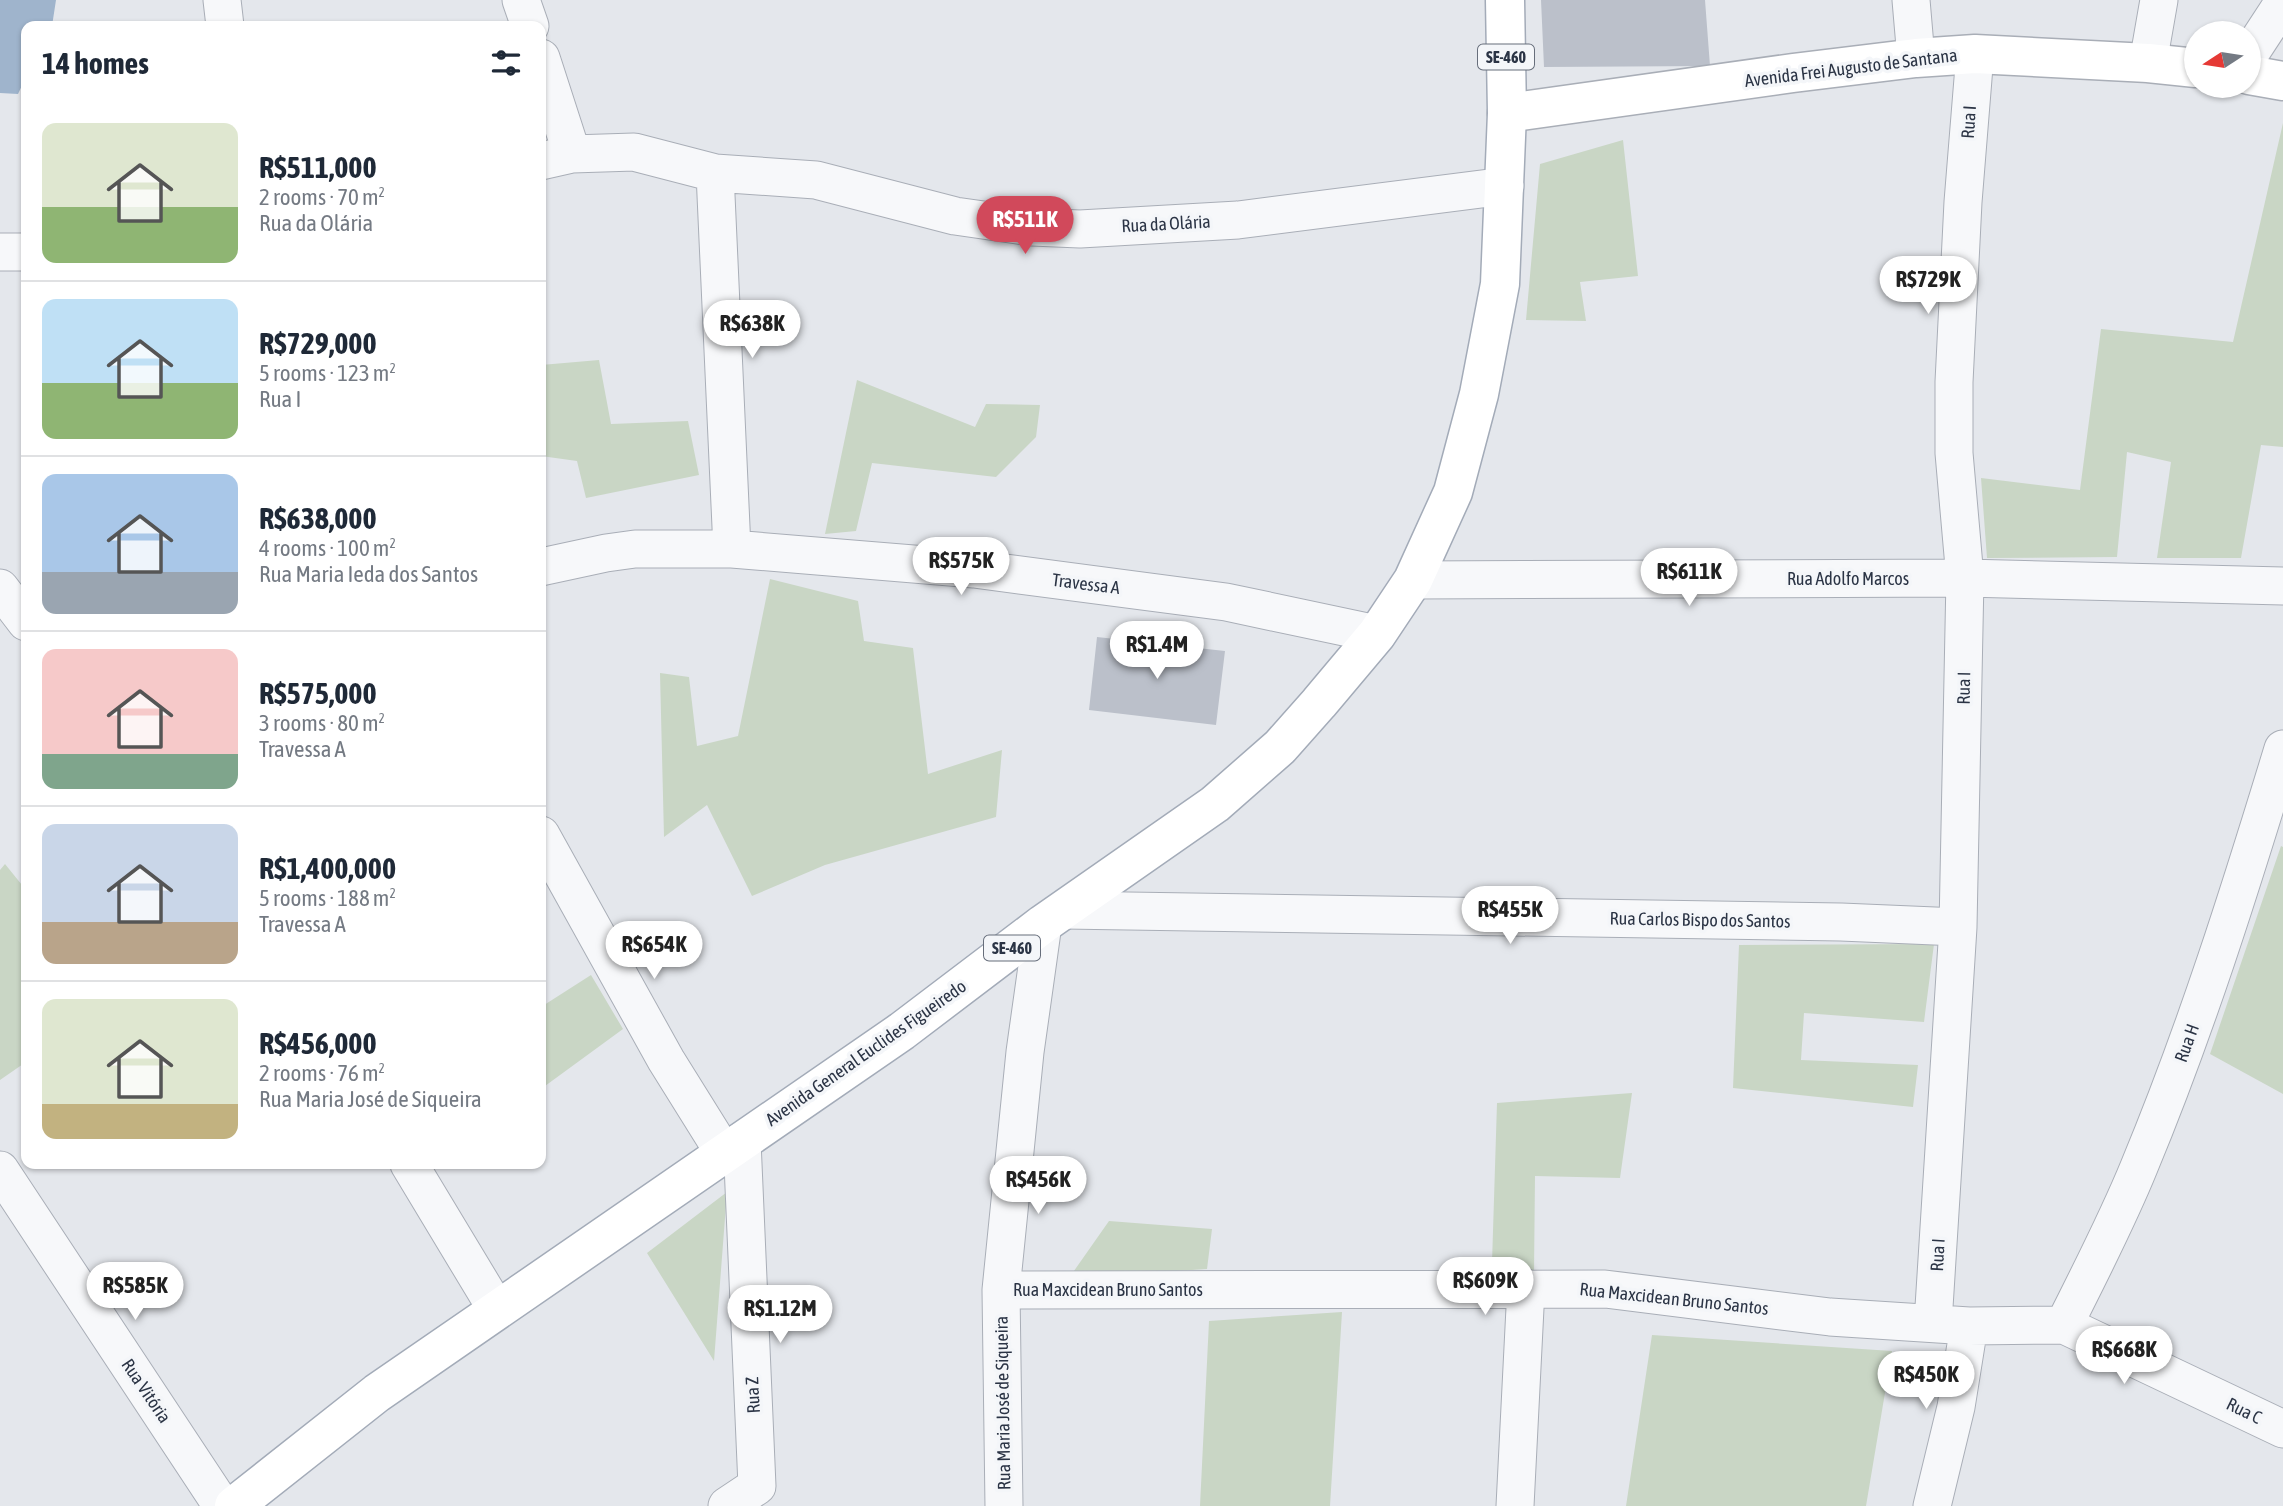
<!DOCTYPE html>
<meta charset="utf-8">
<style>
:root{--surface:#fff;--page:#f2f2f3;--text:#1f2937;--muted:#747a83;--line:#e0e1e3;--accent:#d1495b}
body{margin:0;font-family:"Asap Condensed",sans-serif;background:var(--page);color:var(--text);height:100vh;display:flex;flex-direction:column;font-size:26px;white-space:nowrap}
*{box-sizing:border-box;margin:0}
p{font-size:23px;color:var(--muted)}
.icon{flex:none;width:38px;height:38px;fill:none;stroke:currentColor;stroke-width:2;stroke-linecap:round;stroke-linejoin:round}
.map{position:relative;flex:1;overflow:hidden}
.drawer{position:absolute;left:21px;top:21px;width:525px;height:1148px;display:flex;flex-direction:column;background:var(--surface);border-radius:14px;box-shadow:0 2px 5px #0004}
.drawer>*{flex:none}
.needle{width:46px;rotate:258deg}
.controls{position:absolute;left:2184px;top:21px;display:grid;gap:14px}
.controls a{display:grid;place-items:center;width:77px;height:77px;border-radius:50%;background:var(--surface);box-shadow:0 2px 5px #0004;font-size:35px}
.price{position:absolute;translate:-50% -60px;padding:0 16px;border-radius:24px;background:#fff;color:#222;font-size:23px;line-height:46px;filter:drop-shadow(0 2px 4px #0008)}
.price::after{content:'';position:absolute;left:50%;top:42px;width:21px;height:16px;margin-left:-10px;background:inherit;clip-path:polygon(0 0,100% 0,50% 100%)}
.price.on{background:var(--accent);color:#fff}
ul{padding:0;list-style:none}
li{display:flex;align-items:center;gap:21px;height:175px;padding:0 21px}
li+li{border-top:2px solid var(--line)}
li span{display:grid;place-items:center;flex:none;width:196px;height:140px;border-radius:14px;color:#555}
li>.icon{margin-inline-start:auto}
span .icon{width:84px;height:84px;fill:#fffc;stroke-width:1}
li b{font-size:30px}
h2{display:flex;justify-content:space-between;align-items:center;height:84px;padding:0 21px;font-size:30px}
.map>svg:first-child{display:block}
.green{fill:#c9d6c5}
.water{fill:#9fb4cc}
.building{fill:#bbc0ca}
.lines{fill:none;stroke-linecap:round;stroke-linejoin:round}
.street-casing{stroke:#a9aeb7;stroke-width:39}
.secondary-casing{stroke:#a9aeb7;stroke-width:41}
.primary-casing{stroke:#a3abb8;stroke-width:41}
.street{stroke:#f7f8fa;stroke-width:37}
.secondary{stroke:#fff;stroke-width:38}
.primary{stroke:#fff;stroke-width:38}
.labels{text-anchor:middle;stroke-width:7;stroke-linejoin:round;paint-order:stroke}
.shield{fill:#f4f6f9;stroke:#676e7b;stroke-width:2}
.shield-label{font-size:16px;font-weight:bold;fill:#2b3445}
.street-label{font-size:18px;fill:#2b3445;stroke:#f4f6f9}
</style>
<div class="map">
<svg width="2283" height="1506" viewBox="0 0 2283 1506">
<rect width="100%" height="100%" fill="#e4e7ec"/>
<path class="green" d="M 2283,123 L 2283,447 L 2261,445 L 2241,558 L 2157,558 L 2171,462 L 2127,452 L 2117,557 L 1987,558 L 1981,478 L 2080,490 L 2101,329 L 2233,342 Z
M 1623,140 L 1638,276 L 1580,282 L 1586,321 L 1526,320 L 1540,164 Z
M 599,360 L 611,424 L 688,421 L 699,475 L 586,498 L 577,461 L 541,456 L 541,365 Z
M 857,380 L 975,427 L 986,404 L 1040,405 L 1036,437 L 996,477 L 872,463 L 856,531 L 825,534 Z
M 770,579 L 858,601 L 864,641 L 913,648 L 928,774 L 1002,750 L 996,817 L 825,865 L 752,896 L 707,805 L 664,837 L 660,673 L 689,677 L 697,746 L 738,736 Z
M 2281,846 L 2283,847 L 2283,1094 L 2210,1054 Z
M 5,864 L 26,890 L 26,1062 L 0,1080 L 0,870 Z
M 1934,944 L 1924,1022 L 1804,1013 L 1801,1060 L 1918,1065 L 1913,1107 L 1733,1088 L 1739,945 Z
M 591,975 L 623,1029 L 545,1086 L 541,1079 L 541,1007 Z
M 1632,1093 L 1620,1178 L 1535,1176 L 1534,1272 L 1492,1263 L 1497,1103 Z
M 727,1192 L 714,1361 L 647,1253 Z
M 1109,1221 L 1212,1229 L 1207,1269 L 1069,1278 Z
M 1342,1312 L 1330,1506 L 1200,1506 L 1209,1321 Z
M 1652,1335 L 1892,1351 L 1866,1506 L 1626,1506 Z"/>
<path class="water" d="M 0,0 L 56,0 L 52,26 L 26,26 L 26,77 L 18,94 L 0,93 Z"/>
<path class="building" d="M 1541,0 L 1705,0 L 1710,66 L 1544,67 Z
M 1097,637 L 1225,651 L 1216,725 L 1089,710 Z"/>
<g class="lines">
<g class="street-casing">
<path id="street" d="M 222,0 L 225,26
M 521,0 L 530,26
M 1911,0 L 1916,58
M 2249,55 L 2283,3
M 541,58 L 572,154
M 2148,63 L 2159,0
M 541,161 L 572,154 L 634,152 L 715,173 L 816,180 L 955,216 L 1032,227 L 1080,229 L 1238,220 L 1505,186
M 715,173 L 732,549
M 0,252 L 26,252
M 541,567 L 606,553 L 635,549 L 732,549 L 974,569 L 1226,602 L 1377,634
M 1413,580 L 1965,578 L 2283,586
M 0,588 L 26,622
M 541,835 L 666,1060 L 724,1153
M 1064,910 L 1841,922 L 1958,927
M 409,1164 L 497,1310
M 0,1170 L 222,1506
M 1001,1290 L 1605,1289 L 1830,1317 L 1969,1326 L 2064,1325 L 2283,1429
M 1933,1323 L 1958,927 L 1965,578 L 1954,453 L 1954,382 L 1963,202 L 1975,54
M 2064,1325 C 2090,1273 2117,1221 2139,1167 C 2196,1030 2240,890 2283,749
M 727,1506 L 757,1486 L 742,1141
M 1004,1506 L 1001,1290 L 1025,1052 L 1043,924
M 1515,1506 L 1526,1288
M 1932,1506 L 1956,1407 L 1969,1326"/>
</g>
<g class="secondary-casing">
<path id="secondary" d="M 2249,75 L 2283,81
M 1507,113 L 1793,73 L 1916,58 L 1975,54 L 2148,63 L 2196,68"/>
</g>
<g class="primary-casing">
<path id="primary" d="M 234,1506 L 377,1393 L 902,1031 L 1043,924 L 1215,804 L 1280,747 L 1319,703 L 1377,634 L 1413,580 L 1453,492 L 1479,394 L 1500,284 L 1507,113 L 1505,0"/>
</g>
<use href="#street" class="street"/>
<use href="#secondary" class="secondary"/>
<use href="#primary" class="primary"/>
</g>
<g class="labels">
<g class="shield">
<rect x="1478" y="44.5" width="56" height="25" rx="5"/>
<rect x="984" y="935.5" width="56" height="25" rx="5"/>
</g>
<g class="shield-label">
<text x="1506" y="63">SE-460</text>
<text x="1012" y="954">SE-460</text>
</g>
<g class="street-label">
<text transform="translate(1851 68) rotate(-7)" y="6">Avenida Frei Augusto de Santana</text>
<text transform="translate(1969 122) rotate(-86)" y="6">Rua I</text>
<text transform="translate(1166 224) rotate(-3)" y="6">Rua da Olária</text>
<text x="1848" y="585">Rua Adolfo Marcos</text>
<text transform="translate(1086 584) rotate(7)" y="6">Travessa A</text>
<text transform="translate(1964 688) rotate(-89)" y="6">Rua I</text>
<text transform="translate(1700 920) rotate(1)" y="6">Rua Carlos Bispo dos Santos</text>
<text transform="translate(2187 1043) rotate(-70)" y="6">Rua H</text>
<text transform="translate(866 1053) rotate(-35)" y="6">Avenida General Euclides Figueiredo</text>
<text transform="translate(1938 1255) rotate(-87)" y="6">Rua I</text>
<text x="1108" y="1296">Rua Maxcidean Bruno Santos</text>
<text transform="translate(1674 1299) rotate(6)" y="6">Rua Maxcidean Bruno Santos</text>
<text transform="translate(146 1391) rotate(56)" y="6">Rua Vitória</text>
<text transform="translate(753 1395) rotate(-93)" y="6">Rua Z</text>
<text transform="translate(1003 1403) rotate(-91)" y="6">Rua Maria José de Siqueira</text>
<text transform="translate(2244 1411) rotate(26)" y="6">Rua C</text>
</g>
</g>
</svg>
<div class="controls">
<a><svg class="needle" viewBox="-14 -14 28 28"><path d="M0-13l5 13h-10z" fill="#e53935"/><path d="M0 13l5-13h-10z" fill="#747a83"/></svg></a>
</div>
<b class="price on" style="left:1025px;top:256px">R$511K</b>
<b class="price" style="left:1928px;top:316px">R$729K</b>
<b class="price" style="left:752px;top:360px">R$638K</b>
<b class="price" style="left:961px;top:597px">R$575K</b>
<b class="price" style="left:1689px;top:608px">R$611K</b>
<b class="price" style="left:1157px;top:681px">R$1.4M</b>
<b class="price" style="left:1510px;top:946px">R$455K</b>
<b class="price" style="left:654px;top:981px">R$654K</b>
<b class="price" style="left:1038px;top:1216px">R$456K</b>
<b class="price" style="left:1485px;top:1317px">R$609K</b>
<b class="price" style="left:135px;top:1322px">R$585K</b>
<b class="price" style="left:780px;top:1345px">R$1.12M</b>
<b class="price" style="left:2124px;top:1386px">R$668K</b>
<b class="price" style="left:1926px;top:1411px">R$450K</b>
<section class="drawer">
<h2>14 homes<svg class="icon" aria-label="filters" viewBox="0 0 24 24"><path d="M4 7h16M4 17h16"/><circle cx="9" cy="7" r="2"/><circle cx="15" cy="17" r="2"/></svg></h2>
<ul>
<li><span style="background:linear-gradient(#dfe7d0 60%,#8fb573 0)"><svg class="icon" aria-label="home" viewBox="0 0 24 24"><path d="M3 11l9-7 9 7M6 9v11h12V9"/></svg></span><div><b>R$511,000</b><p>2 rooms · 70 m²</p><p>Rua da Olária</p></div></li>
<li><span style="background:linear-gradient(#bfe0f5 60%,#8fb573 0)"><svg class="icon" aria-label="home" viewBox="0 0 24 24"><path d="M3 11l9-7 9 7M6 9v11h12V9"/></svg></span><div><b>R$729,000</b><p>5 rooms · 123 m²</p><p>Rua I</p></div></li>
<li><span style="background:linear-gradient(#a9c7e8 70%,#9aa5b1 0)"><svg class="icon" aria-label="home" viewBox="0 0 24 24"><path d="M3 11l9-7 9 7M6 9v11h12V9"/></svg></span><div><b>R$638,000</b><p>4 rooms · 100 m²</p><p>Rua Maria Ieda dos Santos</p></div></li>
<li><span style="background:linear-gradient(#f6c9c9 75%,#7fa58c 0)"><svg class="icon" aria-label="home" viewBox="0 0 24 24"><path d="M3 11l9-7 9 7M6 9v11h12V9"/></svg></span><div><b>R$575,000</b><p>3 rooms · 80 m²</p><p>Travessa A</p></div></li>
<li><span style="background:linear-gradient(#c9d6e8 70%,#b9a48a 0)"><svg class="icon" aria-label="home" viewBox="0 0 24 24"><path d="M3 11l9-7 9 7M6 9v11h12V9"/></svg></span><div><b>R$1,400,000</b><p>5 rooms · 188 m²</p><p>Travessa A</p></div></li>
<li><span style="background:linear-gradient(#dfe7d0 75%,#c2b280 0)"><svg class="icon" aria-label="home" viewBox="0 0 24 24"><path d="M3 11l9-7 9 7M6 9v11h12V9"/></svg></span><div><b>R$456,000</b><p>2 rooms · 76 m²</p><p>Rua Maria José de Siqueira</p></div></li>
</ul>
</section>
</div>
